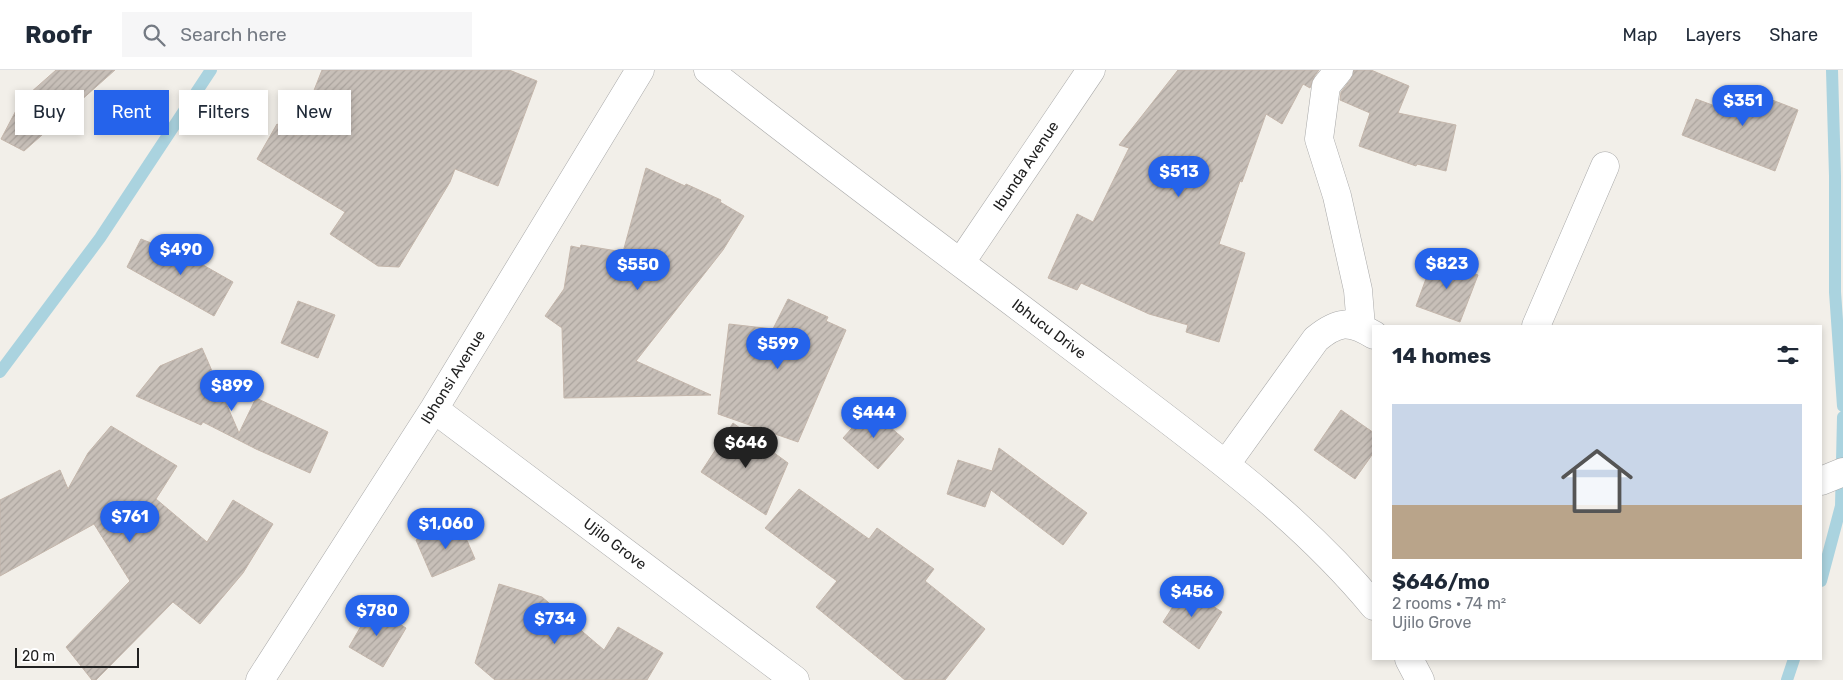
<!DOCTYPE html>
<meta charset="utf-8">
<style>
:root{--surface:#fff;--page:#f6f6f7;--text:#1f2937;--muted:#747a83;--line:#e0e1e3;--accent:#2563eb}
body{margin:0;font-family:Rubik,sans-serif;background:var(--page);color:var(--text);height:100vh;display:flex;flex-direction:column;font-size:19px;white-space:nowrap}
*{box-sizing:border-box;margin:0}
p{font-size:16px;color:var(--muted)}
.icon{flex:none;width:28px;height:28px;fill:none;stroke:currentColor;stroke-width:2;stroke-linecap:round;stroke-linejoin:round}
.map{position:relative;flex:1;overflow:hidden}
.panel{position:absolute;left:1372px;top:255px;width:450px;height:335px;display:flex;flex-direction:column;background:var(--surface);border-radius:0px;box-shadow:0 2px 8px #0003}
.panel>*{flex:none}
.banner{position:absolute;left:15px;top:20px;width:475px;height:45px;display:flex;gap:10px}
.scale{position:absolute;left:15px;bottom:12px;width:124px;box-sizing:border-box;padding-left:5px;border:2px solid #222;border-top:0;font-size:14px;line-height:18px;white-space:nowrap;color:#222;-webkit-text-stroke:4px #fff;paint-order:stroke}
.price{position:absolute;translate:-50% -42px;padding:0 11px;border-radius:18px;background:var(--accent);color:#fff;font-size:16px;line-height:32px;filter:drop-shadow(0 1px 2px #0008)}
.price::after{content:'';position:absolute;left:50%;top:30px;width:15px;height:11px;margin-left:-8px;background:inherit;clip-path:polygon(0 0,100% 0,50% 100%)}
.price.on{background:#222;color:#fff}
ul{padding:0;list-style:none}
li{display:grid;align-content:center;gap:10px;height:265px;padding:0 20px}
li span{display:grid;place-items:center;height:155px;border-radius:0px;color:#555}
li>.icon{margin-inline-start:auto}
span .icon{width:90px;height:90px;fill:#fffc;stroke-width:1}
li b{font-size:21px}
h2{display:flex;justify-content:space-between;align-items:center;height:60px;padding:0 20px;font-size:21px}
.tag{padding:0 18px;border-radius:0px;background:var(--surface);box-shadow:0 2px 8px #0003;font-size:18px;line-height:45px}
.tag.on{background:var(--accent);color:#fff}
header{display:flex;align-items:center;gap:30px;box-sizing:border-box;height:70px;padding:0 25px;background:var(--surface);border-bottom:1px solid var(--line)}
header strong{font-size:24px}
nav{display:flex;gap:28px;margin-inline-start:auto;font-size:18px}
.search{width:350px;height:45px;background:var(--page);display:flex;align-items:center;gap:12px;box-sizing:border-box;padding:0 18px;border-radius:0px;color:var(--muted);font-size:19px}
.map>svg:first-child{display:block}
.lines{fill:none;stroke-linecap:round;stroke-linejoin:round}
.stream{stroke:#aad3df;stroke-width:12}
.building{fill:url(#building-hatch);stroke:#c4b6ab}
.minor-casing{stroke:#a9a9a9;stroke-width:29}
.minor{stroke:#fff;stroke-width:28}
.labels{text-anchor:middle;stroke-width:5;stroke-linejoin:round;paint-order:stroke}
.street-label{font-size:15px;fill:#222;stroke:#fff}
</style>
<header>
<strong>Roofr</strong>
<div class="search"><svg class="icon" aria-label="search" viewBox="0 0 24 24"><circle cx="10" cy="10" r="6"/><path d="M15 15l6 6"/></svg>Search here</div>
<nav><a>Map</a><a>Layers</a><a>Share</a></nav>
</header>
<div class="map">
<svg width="1843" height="610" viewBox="0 0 1843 610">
<defs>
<pattern id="building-hatch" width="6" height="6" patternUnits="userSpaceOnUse" patternTransform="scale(1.25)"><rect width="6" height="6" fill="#c7bfb8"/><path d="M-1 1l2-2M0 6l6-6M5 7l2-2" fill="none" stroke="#aba49e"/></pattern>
</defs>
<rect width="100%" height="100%" fill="#f2efe9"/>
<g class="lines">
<path class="stream" d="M 1832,0 L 1835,106 L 1835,222 L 1843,336
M 0,302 L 100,168 L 211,0
M 1821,511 L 1841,436 L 1843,347
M 1787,610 L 1794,589"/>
</g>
<path class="building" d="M 56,0 L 115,0 L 24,81 L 1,69 L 21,31 Z
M 322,0 L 509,0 L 537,11 L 498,116 L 455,99 L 450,112 L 399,197 L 378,196 L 330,164 L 345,142 L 257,89 L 277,54 L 296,66 Z
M 1178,0 L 1319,0 L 1314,7 L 1310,18 L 1303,14 L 1282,54 L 1266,44 L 1242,112 L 1240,111 L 1219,174 L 1245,183 L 1219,272 L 1186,262 L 1188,255 L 1149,244 L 1081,213 L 1077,220 L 1048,208 L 1077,144 L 1093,152 L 1129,78 L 1119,75 Z
M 1354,0 L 1371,0 L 1409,16 L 1398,43 L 1456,55 L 1446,101 L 1417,94 L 1416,96 L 1359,76 L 1370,43 L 1340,30 L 1341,22 L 1351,9 Z
M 1722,18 L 1747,28 L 1749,21 L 1798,40 L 1775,101 L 1682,65 L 1696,29 L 1715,36 Z
M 646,98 L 685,116 L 686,114 L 721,130 L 720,132 L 744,146 L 723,180 L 636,291 L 711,325 L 564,328 L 562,258 L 545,246 L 564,219 L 571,176 L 580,178 L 581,175 L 623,182 Z
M 141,169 L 196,191 L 233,212 L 214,246 L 127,197 Z
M 1434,187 L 1478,205 L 1460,252 L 1416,236 Z
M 788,229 L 828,247 L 826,251 L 846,260 L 798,372 L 718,344 L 729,254 L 773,259 Z
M 298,231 L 335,245 L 318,288 L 281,273 Z
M 202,278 L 239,363 L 256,328 L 328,362 L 310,403 L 256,379 L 203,352 L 201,355 L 136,326 L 160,296 Z
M 869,339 L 904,369 L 878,399 L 843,368 Z
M 1341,340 L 1374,363 L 1374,382 L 1355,409 L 1314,380 Z
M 733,353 L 788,393 L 766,445 L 701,402 Z
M 111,356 L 177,396 L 156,429 L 207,472 L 233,430 L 273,454 L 243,503 L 200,554 L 173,532 L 96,610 L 92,610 L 66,577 L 130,511 L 94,454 L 0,506 L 0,430 L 60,400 L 68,419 L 88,383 Z
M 999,378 L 1087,443 L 1063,475 L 991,420 L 985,437 L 947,424 L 958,390 L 992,401 Z
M 799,419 L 869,469 L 877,458 L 934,499 L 925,511 L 985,559 L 945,610 L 905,610 L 816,537 L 837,511 L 765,458 Z
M 459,452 L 475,489 L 432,507 L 416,470 Z
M 499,514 L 542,527 L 604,580 L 618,557 L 663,583 L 647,610 L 495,610 L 475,593 Z
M 1185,518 L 1222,542 L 1199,579 L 1163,552 Z
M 372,537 L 406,558 L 383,597 L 349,577 Z"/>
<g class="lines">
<g class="minor-casing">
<path id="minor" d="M 708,0 C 840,104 975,203 1109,305 C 1202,376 1299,445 1374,536
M 1339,0 L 1326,16 L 1319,69 L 1337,126 L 1358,220 L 1361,257
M 961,192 L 1091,0
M 1536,256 L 1605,96
M 434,339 L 795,610
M 1226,394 L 1316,269 C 1338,251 1349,250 1374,265
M 1821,411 L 1843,402
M 1409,589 L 1420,610
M 260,610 L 434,339 L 640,0"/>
</g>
<use href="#minor" class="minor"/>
</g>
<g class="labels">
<g class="street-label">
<text transform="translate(1026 96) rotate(-56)" y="5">Ibunda Avenue</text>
<text transform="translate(1049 259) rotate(37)" y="5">Ibhucu Drive</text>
<text transform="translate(453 307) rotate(-58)" y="5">Ibhonsi Avenue</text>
<text transform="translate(615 474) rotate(37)" y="5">Ujilo Grove</text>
</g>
</g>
</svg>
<div class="scale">20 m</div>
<b class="price" style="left:1743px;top:57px">$351</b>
<b class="price" style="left:1179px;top:128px">$513</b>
<b class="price" style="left:181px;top:206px">$490</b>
<b class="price" style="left:1447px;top:220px">$823</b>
<b class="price" style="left:638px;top:221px">$550</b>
<b class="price" style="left:778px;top:300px">$599</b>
<b class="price" style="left:232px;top:342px">$899</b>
<b class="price" style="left:874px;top:369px">$444</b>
<b class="price on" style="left:746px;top:399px">$646</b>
<b class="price" style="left:130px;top:473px">$761</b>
<b class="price" style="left:446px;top:480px">$1,060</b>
<b class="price" style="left:1192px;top:548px">$456</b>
<b class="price" style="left:377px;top:567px">$780</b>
<b class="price" style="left:555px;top:575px">$734</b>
<div class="banner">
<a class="tag">Buy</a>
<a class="tag on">Rent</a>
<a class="tag">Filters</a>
<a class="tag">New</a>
</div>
<section class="panel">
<h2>14 homes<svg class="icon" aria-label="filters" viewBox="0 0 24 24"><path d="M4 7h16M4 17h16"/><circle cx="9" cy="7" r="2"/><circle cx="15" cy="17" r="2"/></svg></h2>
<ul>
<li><span style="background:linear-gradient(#c9d6e8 65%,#b9a48a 0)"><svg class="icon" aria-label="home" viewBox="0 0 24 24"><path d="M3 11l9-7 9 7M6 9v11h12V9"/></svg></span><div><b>$646/mo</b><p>2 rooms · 74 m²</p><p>Ujilo Grove</p></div></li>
</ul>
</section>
</div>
